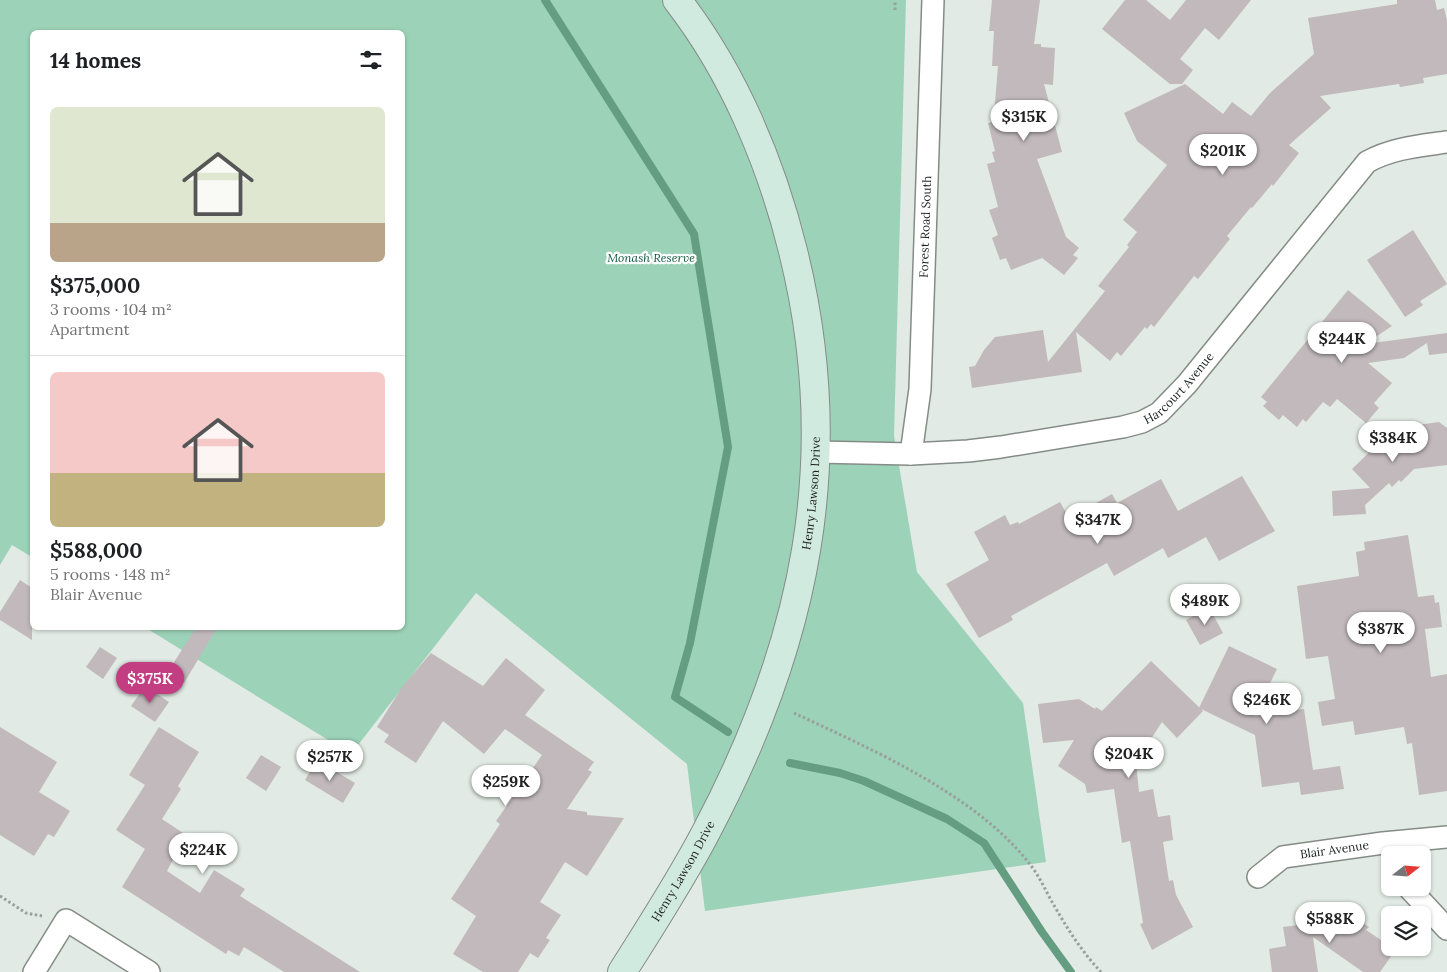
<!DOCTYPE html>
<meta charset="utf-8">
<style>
:root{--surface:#fff;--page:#f6f6f6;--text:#202124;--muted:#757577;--line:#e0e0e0;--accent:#c23d81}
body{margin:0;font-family:Lora,serif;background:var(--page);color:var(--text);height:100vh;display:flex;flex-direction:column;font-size:19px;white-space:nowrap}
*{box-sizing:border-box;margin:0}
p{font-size:16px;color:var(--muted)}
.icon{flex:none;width:28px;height:28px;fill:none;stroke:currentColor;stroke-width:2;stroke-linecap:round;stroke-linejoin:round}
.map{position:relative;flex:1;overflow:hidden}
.sheet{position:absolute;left:30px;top:30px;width:375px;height:600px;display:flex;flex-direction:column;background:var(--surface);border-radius:8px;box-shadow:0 1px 4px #0004}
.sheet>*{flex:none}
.needle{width:32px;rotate:73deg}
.tools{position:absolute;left:1381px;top:846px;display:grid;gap:10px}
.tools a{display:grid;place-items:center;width:50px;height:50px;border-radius:8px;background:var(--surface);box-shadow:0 1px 4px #0004;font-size:25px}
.price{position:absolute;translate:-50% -42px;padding:0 11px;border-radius:18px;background:#fff;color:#222;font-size:16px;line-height:32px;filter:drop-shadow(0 1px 2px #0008)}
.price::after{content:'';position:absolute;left:50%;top:30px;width:15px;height:11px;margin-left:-8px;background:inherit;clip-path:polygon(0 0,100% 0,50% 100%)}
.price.active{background:var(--accent);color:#fff}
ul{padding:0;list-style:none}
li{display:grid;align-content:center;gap:10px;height:265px;padding:0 20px}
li+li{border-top:1px solid var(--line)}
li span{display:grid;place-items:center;height:155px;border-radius:8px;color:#555}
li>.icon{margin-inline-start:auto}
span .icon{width:90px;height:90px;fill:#fffc;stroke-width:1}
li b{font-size:21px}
h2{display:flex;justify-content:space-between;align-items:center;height:60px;padding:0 20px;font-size:21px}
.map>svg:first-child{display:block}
.green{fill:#9cd2b8}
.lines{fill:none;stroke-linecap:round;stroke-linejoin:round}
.stream{stroke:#659d83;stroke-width:8}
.building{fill:#c1b9bc}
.street-casing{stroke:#858c88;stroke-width:24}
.secondary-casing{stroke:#858c88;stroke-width:30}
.path{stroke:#999f9b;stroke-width:3;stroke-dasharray:2.5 2.5;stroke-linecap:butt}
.street{stroke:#fff;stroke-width:21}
.secondary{stroke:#d1eadf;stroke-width:28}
.labels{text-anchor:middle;stroke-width:4.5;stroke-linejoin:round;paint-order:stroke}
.street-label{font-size:12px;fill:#1c1f1e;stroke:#fff}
.park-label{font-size:12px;font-style:italic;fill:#155a40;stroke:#fff}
</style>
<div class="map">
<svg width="1447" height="972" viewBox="0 0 1447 972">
<rect width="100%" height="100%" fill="#e2eae5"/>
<path class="green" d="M 0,0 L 906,0 L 894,436 L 917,572 L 1023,703 L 1046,862 L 705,911 L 687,764 L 476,593 L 351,754 L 146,628 L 402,628 L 402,32 L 32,32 L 32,557 L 12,545 L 0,565 Z"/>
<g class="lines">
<path class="stream" d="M 545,0 L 694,234 L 728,447 L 690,643 L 675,697 L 728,732
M 790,763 L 840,773 L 864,781 L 947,819 L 984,843 L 1042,932 L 1071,972"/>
</g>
<path class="building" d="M 992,0 L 1040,0 L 1034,44 L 1041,44 L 1041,47 L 1055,48 L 1053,85 L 1044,84 L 1062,152 L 1037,159 L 1066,237 L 1079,248 L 1073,255 L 1078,258 L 1064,275 L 1042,258 L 1011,270 L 1006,258 L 1000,260 L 992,238 L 998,235 L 989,210 L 998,207 L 987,164 L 995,162 L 992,152 L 995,151 L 988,123 L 993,122 L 991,116 L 994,115 L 998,66 L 992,66 L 994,31 L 989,31 Z
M 1125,0 L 1146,0 L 1170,20 L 1186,0 L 1251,0 L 1219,40 L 1205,28 L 1180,59 L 1193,70 L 1182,84 L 1170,84 L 1102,29 Z
M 1397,0 L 1435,0 L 1437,10 L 1444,8 L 1447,20 L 1447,74 L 1423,78 L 1424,83 L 1400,87 L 1399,84 L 1320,96 L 1331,108 L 1289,145 L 1299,153 L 1273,186 L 1272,184 L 1252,208 L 1251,207 L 1227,236 L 1230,239 L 1198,279 L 1194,276 L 1154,327 L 1151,324 L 1147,329 L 1145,327 L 1121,356 L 1117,352 L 1110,361 L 1076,332 L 1082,372 L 972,388 L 969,367 L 975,366 L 984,350 L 995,337 L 1043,330 L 1048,362 L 1105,291 L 1098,286 L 1129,247 L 1127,245 L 1137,232 L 1123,220 L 1167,165 L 1137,141 L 1124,113 L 1185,84 L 1223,114 L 1232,102 L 1251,116 L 1270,93 L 1314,54 L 1308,18 L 1397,4 Z
M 1413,230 L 1447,284 L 1420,301 L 1423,305 L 1405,317 L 1367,260 Z
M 1348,290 L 1392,326 L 1365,344 L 1447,333 L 1447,353 L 1429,355 L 1427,343 L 1404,358 L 1368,363 L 1392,383 L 1374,403 L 1379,408 L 1366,423 L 1337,399 L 1330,407 L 1323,402 L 1306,422 L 1303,419 L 1297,427 L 1283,415 L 1279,420 L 1263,406 L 1267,402 L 1261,397 Z
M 1439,422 L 1447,428 L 1447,465 L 1414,469 L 1401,482 L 1399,480 L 1392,487 L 1389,483 L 1365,505 L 1366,514 L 1333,516 L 1332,491 L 1370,488 L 1352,469 L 1384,438 L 1375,431 Z
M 1242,476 L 1275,531 L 1219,561 L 1206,537 L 1168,558 L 1163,548 L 1114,576 L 1107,563 L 1011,616 L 1013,620 L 979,638 L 946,584 L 989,560 L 974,532 L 1005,515 L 1010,525 L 1018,522 L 1019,524 L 1060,502 L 1069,518 L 1112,494 L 1117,503 L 1161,479 L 1178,511 Z
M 1408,535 L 1418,597 L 1434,595 L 1435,603 L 1439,602 L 1442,627 L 1425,629 L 1431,677 L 1447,674 L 1447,791 L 1419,795 L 1412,743 L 1407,744 L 1404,727 L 1355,735 L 1353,721 L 1322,726 L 1318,702 L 1335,699 L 1328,656 L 1306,659 L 1297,586 L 1359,576 L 1356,552 L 1365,550 L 1364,542 Z
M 20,580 L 32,588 L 32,640 L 0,620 L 0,612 Z
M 1209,607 L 1223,633 L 1200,645 L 1186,620 Z
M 196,628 L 217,628 L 184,683 L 167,673 Z
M 1229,646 L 1277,669 L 1254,716 L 1304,709 L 1313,770 L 1340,766 L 1344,789 L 1301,795 L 1299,782 L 1262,787 L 1255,735 L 1199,708 Z
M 100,647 L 117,658 L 103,679 L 86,667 Z
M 431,653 L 483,686 L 506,658 L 545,690 L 525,715 L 594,762 L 588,770 L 592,772 L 567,809 L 587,812 L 587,815 L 624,818 L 587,876 L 565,862 L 540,902 L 561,915 L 546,938 L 550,940 L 538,958 L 530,953 L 518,972 L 483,972 L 453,954 L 476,916 L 451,899 L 500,824 L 496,821 L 542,755 L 505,729 L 484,754 L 443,721 L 416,763 L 384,742 L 389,735 L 377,727 L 402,687 Z
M 1151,661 L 1203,711 L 1177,738 L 1162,722 L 1136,762 L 1139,792 L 1153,789 L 1158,817 L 1170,815 L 1173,840 L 1163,842 L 1169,881 L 1173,880 L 1176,895 L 1193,927 L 1152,950 L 1140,924 L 1143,923 L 1130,841 L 1122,843 L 1114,789 L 1087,793 L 1085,784 L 1058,766 L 1074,740 L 1043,743 L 1038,704 L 1079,699 L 1095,709 L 1096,707 L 1102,711 Z
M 145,686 L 169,702 L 155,722 L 131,706 Z
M 0,727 L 57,762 L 39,792 L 70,811 L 54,837 L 48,834 L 34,856 L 0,835 Z
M 159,727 L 199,752 L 178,786 L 181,789 L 162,819 L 186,835 L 167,871 L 200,893 L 214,870 L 245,889 L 240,896 L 360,972 L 284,972 L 244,947 L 239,956 L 228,950 L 226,954 L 122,887 L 145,849 L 116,830 L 145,785 L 129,775 Z
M 261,755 L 281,767 L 266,791 L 246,778 Z
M 317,760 L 355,783 L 343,803 L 305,780 Z
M 1340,904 L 1341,907 L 1346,906 L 1346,911 L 1369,927 L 1366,930 L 1384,942 L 1382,948 L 1392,955 L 1380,972 L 1363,972 L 1313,937 L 1318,972 L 1272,972 L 1269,949 L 1286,946 L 1283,927 L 1321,922 L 1319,907 Z"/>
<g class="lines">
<g class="street-casing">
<g id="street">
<path id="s1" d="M 816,452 L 911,454 L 968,451 L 1001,447 L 1123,427 L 1142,422 L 1159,413 L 1187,384 L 1367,162 C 1392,148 1419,146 1447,142"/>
<path id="s2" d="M 911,454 L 920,389 L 933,0"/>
<path id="s3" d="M 1258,877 L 1283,857 L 1383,843 L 1447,837"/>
<path d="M 1409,888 L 1447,929"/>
<path d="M 34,972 L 66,920 L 149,972"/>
</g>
</g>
<g class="secondary-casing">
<g id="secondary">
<path id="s4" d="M 622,972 C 651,926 681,880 706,832 C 805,645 845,460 793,251 C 771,162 733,72 677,0"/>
</g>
</g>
<path class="path" d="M 895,10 L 895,0
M 794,713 C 873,750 979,796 1032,867 C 1041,879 1047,894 1055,907 C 1068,930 1083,953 1101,972
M 0,896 L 26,913 L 42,916"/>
<use href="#street" class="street"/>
<use href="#secondary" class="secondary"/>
</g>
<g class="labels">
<g class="street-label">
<text dy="4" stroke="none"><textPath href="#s2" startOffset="228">Forest Road South</textPath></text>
<text dy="4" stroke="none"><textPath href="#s1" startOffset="379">Harcourt Avenue</textPath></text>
<text dy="4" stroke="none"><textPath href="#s4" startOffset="521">Henry Lawson Drive</textPath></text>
<text dy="4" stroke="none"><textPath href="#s3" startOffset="84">Blair Avenue</textPath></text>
<text dy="4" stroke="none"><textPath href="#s4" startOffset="118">Henry Lawson Drive</textPath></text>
</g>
<g class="park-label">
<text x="651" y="262">Monash Reserve</text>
</g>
</g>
</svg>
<div class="tools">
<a><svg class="needle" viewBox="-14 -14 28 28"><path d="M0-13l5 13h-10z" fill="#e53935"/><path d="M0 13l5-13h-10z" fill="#757577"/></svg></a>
<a><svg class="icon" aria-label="layers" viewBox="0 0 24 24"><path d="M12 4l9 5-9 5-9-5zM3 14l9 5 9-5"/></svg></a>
</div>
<b class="price" style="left:1024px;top:142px">$315K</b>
<b class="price" style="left:1223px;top:176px">$201K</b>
<b class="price" style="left:1342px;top:364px">$244K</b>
<b class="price" style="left:1393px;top:463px">$384K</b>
<b class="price" style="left:1098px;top:545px">$347K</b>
<b class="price" style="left:1205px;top:626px">$489K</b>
<b class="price" style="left:1381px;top:654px">$387K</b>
<b class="price active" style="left:150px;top:704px">$375K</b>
<b class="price" style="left:1267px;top:725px">$246K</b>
<b class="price" style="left:1129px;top:779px">$204K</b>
<b class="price" style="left:330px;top:782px">$257K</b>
<b class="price" style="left:506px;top:807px">$259K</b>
<b class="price" style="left:203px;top:875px">$224K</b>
<b class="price" style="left:1330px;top:944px">$588K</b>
<section class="sheet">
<h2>14 homes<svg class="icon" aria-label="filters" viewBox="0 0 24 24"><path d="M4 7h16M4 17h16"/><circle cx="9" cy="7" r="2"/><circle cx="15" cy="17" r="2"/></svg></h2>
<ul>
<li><span style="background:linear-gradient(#dfe7d0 75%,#b9a48a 0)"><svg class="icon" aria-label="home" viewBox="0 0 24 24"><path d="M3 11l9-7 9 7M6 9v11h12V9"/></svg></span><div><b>$375,000</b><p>3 rooms · 104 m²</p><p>Apartment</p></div></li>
<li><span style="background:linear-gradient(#f6c9c9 65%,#c2b280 0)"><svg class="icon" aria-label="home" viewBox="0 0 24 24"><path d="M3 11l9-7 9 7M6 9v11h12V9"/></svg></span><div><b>$588,000</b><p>5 rooms · 148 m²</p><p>Blair Avenue</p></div></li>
</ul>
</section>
</div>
